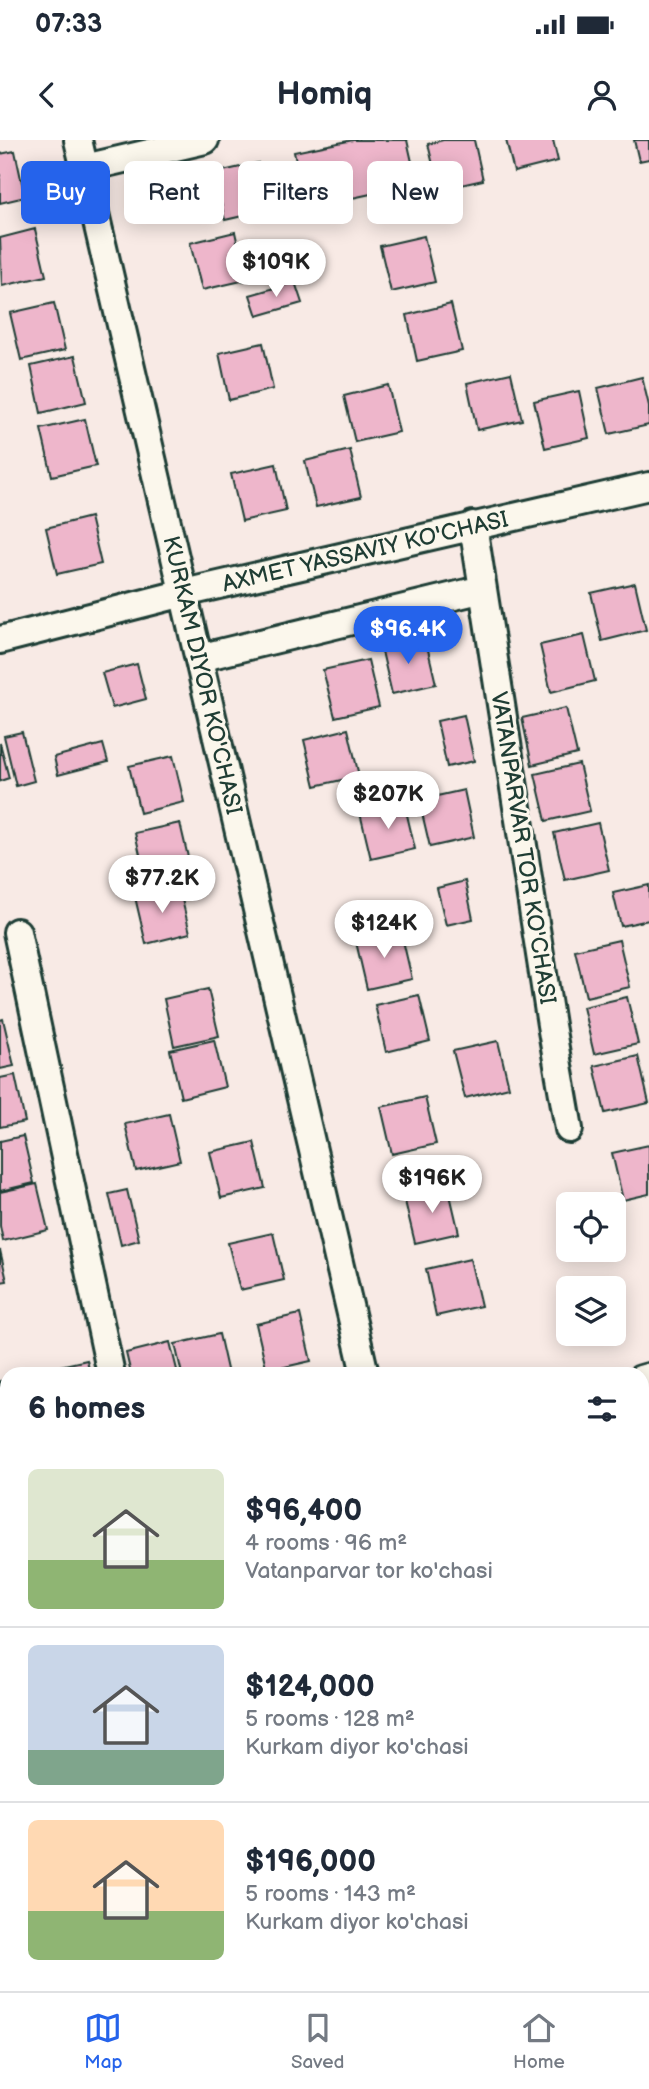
<!DOCTYPE html>
<meta charset="utf-8">
<style>
:root{--surface:#fff;--page:#f2f2f3;--text:#1f2937;--muted:#747a83;--line:#e0e1e3;--accent:#2563eb}
body{margin:0;font-family:"Balsamiq Sans",sans-serif;background:var(--page);color:var(--text);height:100vh;display:flex;flex-direction:column;font-size:26px;white-space:nowrap}
*{box-sizing:border-box;margin:0}
p{font-size:23px;color:var(--muted)}
.icon{flex:none;width:38px;height:38px;fill:none;stroke:currentColor;stroke-width:2;stroke-linecap:round;stroke-linejoin:round}
.map{position:relative;flex:1;overflow:hidden}
.panel{position:absolute;left:0px;top:1227px;width:649px;height:625px;display:flex;flex-direction:column;background:var(--surface);border-radius:21px 21px 0 0;box-shadow:0 4px 18px #0003}
.panel>*{flex:none}
.guide{position:absolute;left:21px;top:21px;width:607px;height:63px;display:flex;gap:14px}
.tools{position:absolute;left:556px;top:1052px;display:grid;gap:14px}
.tools a{display:grid;place-items:center;width:70px;height:70px;border-radius:10px;background:var(--surface);box-shadow:0 4px 18px #0003;font-size:35px}
.price{position:absolute;translate:-50% -60px;padding:0 16px;border-radius:24px;background:#fff;color:#222;font-size:23px;line-height:46px;filter:drop-shadow(0 2px 4px #0008)}
.price::after{content:'';position:absolute;left:50%;top:42px;width:21px;height:16px;margin-left:-10px;background:inherit;clip-path:polygon(0 0,100% 0,50% 100%)}
.price.on{background:var(--accent);color:#fff}
ul{padding:0;list-style:none}
li{display:flex;align-items:center;gap:21px;height:175px;padding:0 28px}
li+li{border-top:2px solid var(--line)}
li span{display:grid;place-items:center;flex:none;width:196px;height:140px;border-radius:10px;color:#555}
li>.icon{margin-inline-start:auto}
span .icon{width:84px;height:84px;fill:#fffc;stroke-width:1}
li b{font-size:30px}
h2{display:flex;justify-content:space-between;align-items:center;height:84px;padding:0 28px;font-size:30px}
.pill{padding:0 24px;border-radius:10px;background:var(--surface);box-shadow:0 4px 18px #0003;font-size:24px;line-height:63px}
.pill.on{background:var(--accent);color:#fff}
.status{display:flex;justify-content:space-between;align-items:center;height:49px;padding:0 35px;background:var(--surface);direction:ltr}
.status svg{height:19px;fill:currentColor}
header{display:flex;justify-content:space-between;align-items:center;height:91px;padding:0 28px;background:var(--surface);font-size:32px;font-weight:600}
.tab-bar{display:flex;justify-content:space-around;align-items:center;height:98px;border-top:2px solid var(--line);background:var(--surface);font-size:19px;color:var(--muted)}
.tab-bar a{display:grid;justify-items:center;gap:4px}
.tab-bar .on{color:var(--accent)}
.map>svg:first-child{display:block}
.building{fill:#eeb6cb;stroke:#1f3d34;stroke-width:2}
.lines{fill:none;stroke-linecap:round;stroke-linejoin:round}
.minor-casing{stroke:#1f3d34;stroke-width:32}
.major-casing{stroke:#1f3d34;stroke-width:38}
.minor{stroke:#fbf7ec;stroke-width:26}
.major{stroke:#fbf7ec;stroke-width:33}
.labels{text-anchor:middle;stroke-width:6;stroke-linejoin:round;paint-order:stroke}
.street-label{font-size:23px;fill:#1f3d34;stroke:#fbf7ec}
</style>
<div class="status"><b>07:33</b><svg viewBox="0 0 49 12"><path d="M0 12V9h3v3zM5 12V6h3v6zM10 12V3h3v9zM15 12V0h3v12zM26 1h20v11H26zM47 4h2v5h-2z"/></svg></div>
<header><svg class="icon" aria-label="back" viewBox="0 0 24 24"><path d="M15 5l-7 7 7 7"/></svg>Homiq<svg class="icon" aria-label="person" viewBox="0 0 24 24"><circle cx="12" cy="8" r="4"/><path d="M4 21q1-7 8-7t8 7"/></svg></header>
<div class="map">
<svg width="649" height="1851" viewBox="0 0 649 1851">
<rect width="100%" height="100%" fill="#f8eae5"/>
<filter id="ink" filterUnits="userSpaceOnUse"><feTurbulence type="fractalNoise" baseFrequency=".0143" numOctaves="2"/><feDisplacementMap in="SourceGraphic" scale="14" xChannelSelector="R" yChannelSelector="G"/><feConvolveMatrix kernelMatrix="1 2 1 2 8 2 1 2 1" color-interpolation-filters="sRGB"/></filter>
<g filter="url(#ink)">
<path class="building" d="M 353,0 L 407,0 L 417,44 L 306,68 L 294,12 Z
M 443,0 L 474,0 L 483,40 L 439,50 L 428,4 Z
M 506,0 L 553,0 L 558,21 L 514,32 Z
M 634,0 L 649,0 L 649,19 L 639,21 Z
M 15,11 L 25,57 L 0,63 L 0,14 Z
M 258,23 L 269,70 L 225,80 L 214,33 Z
M 35,89 L 46,136 L 2,146 L 0,98 Z
M 235,92 L 246,140 L 202,150 L 190,103 Z
M 424,96 L 435,142 L 391,152 L 380,106 Z
M 295,142 L 302,163 L 257,176 L 250,155 Z
M 54,163 L 65,210 L 21,220 L 10,173 Z
M 451,164 L 462,211 L 417,221 L 407,175 Z
M 263,203 L 273,249 L 229,260 L 219,213 Z
M 75,216 L 86,262 L 41,273 L 31,226 Z
M 511,233 L 522,280 L 477,290 L 467,243 Z
M 642,237 L 649,266 L 649,285 L 609,294 L 598,248 Z
M 388,245 L 399,292 L 355,302 L 344,256 Z
M 579,251 L 589,298 L 545,308 L 534,261 Z
M 85,279 L 96,326 L 52,336 L 41,289 Z
M 350,310 L 361,357 L 316,367 L 305,321 Z
M 276,324 L 286,371 L 242,381 L 231,334 Z
M 90,377 L 101,424 L 57,434 L 46,388 Z
M 635,443 L 646,490 L 602,501 L 591,453 Z
M 584,495 L 595,541 L 551,552 L 540,505 Z
M 425,497 L 436,544 L 392,554 L 381,507 Z
M 368,520 L 379,567 L 335,577 L 323,530 Z
M 137,524 L 146,559 L 112,568 L 102,533 Z
M 566,568 L 577,614 L 532,625 L 522,578 Z
M 464,575 L 474,621 L 447,627 L 437,581 Z
M 348,589 L 359,636 L 315,646 L 304,600 Z
M 22,592 L 34,641 L 16,646 L 4,596 Z
M 0,603 L 9,638 L 0,641 Z
M 103,604 L 108,622 L 58,635 L 54,617 Z
M 173,616 L 184,662 L 140,673 L 129,626 Z
M 579,624 L 590,671 L 546,681 L 535,634 Z
M 464,650 L 474,697 L 430,707 L 419,660 Z
M 404,662 L 415,709 L 371,719 L 360,673 Z
M 180,683 L 191,730 L 146,740 L 135,693 Z
M 598,683 L 609,730 L 565,740 L 554,693 Z
M 465,741 L 473,779 L 446,785 L 437,748 Z
M 649,745 L 649,780 L 621,786 L 613,753 Z
M 179,747 L 190,793 L 146,804 L 135,757 Z
M 401,792 L 412,839 L 367,849 L 356,802 Z
M 619,800 L 630,847 L 586,857 L 575,810 Z
M 208,849 L 219,896 L 174,906 L 164,859 Z
M 419,855 L 430,901 L 386,912 L 375,865 Z
M 627,857 L 638,904 L 594,914 L 583,867 Z
M 3,879 L 14,926 L 0,929 L 0,880 Z
M 214,900 L 225,947 L 181,958 L 170,910 Z
M 498,901 L 509,947 L 465,958 L 453,911 Z
M 638,916 L 649,963 L 605,973 L 594,926 Z
M 15,935 L 25,982 L 0,987 L 0,938 Z
M 425,957 L 436,1004 L 392,1014 L 381,967 Z
M 169,974 L 180,1021 L 136,1031 L 125,984 Z
M 23,996 L 34,1043 L 0,1051 L 0,1001 Z
M 254,1002 L 265,1048 L 221,1058 L 210,1012 Z
M 649,1005 L 649,1054 L 623,1060 L 612,1013 Z
M 37,1044 L 48,1090 L 3,1101 L 0,1086 L 0,1052 Z
M 448,1046 L 459,1093 L 415,1103 L 404,1057 Z
M 127,1050 L 139,1100 L 121,1105 L 109,1054 Z
M 273,1093 L 284,1140 L 240,1150 L 228,1103 Z
M 0,1110 L 7,1141 L 0,1142 Z
M 470,1119 L 481,1166 L 436,1176 L 426,1129 Z
M 300,1174 L 311,1221 L 267,1231 L 256,1184 Z
M 219,1194 L 228,1234 L 182,1234 L 175,1204 Z
M 170,1202 L 178,1234 L 131,1234 L 126,1213 Z
M 87,1220 L 90,1234 L 43,1234 L 42,1230 Z
M 0,1240 L 7,1271 L 7,1286 L 0,1288 Z
M 7,1544 L 7,1603 L 0,1604 L 0,1546 Z
M 1,1723 L 7,1750 L 7,1771 L 0,1772 Z
M 7,1794 L 7,1844 L 0,1845 L 0,1796 Z
M 241,1844 L 288,1844 L 289,1851 L 243,1851 Z
M 595,1844 L 642,1844 L 643,1851 L 597,1851 Z
M 444,1845 L 445,1851 L 417,1851 Z"/>
<g class="lines">
<g class="minor-casing">
<path id="minor" d="M 78,0 L 365,1234
M 85,28 L 205,0
M 473,385 L 551,885 L 569,989
M 0,500 L 184,453 L 649,346
M 199,518 L 483,449
M 17,792 L 111,1234
M 0,1689 L 7,1688
M 221,1844 L 223,1851
M 515,1844 L 516,1851"/>
</g>
<g class="major-casing">
<path id="major" d="M 642,1242 L 649,1240
M 642,1291 L 649,1289
M 0,1386 L 7,1384
M 0,1432 L 7,1431"/>
</g>
<use href="#minor" class="minor"/>
<use href="#major" class="major"/>
</g>
</g>
<g class="labels">
<g class="street-label">
<text transform="translate(365 411) rotate(-13)" y="8">AXMET YASSAVIY KO'CHASI</text>
<text transform="translate(203 535) rotate(77)" y="8">KURKAM DIYOR KO'CHASI</text>
<text transform="translate(524 708) rotate(81)" y="8">VATANPARVAR TOR KO'CHASI</text>
</g>
</g>
</svg>
<div class="tools">
<a><svg class="icon" aria-label="locate" viewBox="0 0 24 24"><circle cx="12" cy="12" r="6"/><path d="M12 2v4M12 18v4M2 12h4M18 12h4"/></svg></a>
<a><svg class="icon" aria-label="layers" viewBox="0 0 24 24"><path d="M12 4l9 5-9 5-9-5zM3 14l9 5 9-5"/></svg></a>
</div>
<b class="price" style="left:276px;top:159px">$109K</b>
<b class="price on" style="left:408px;top:526px">$96.4K</b>
<b class="price" style="left:388px;top:691px">$207K</b>
<b class="price" style="left:162px;top:775px">$77.2K</b>
<b class="price" style="left:384px;top:820px">$124K</b>
<b class="price" style="left:432px;top:1075px">$196K</b>
<div class="guide">
<a class="pill on">Buy</a>
<a class="pill">Rent</a>
<a class="pill">Filters</a>
<a class="pill">New</a>
</div>
<section class="panel">
<h2>6 homes<svg class="icon" aria-label="filters" viewBox="0 0 24 24"><path d="M4 7h16M4 17h16"/><circle cx="9" cy="7" r="2"/><circle cx="15" cy="17" r="2"/></svg></h2>
<ul>
<li><span style="background:linear-gradient(#dfe7d0 65%,#8fb573 0)"><svg class="icon" aria-label="home" viewBox="0 0 24 24"><path d="M3 11l9-7 9 7M6 9v11h12V9"/></svg></span><div><b>$96,400</b><p>4 rooms · 96 m²</p><p>Vatanparvar tor ko'chasi</p></div></li>
<li><span style="background:linear-gradient(#c9d6e8 75%,#7fa58c 0)"><svg class="icon" aria-label="home" viewBox="0 0 24 24"><path d="M3 11l9-7 9 7M6 9v11h12V9"/></svg></span><div><b>$124,000</b><p>5 rooms · 128 m²</p><p>Kurkam diyor ko'chasi</p></div></li>
<li><span style="background:linear-gradient(#ffd9b3 65%,#8fb573 0)"><svg class="icon" aria-label="home" viewBox="0 0 24 24"><path d="M3 11l9-7 9 7M6 9v11h12V9"/></svg></span><div><b>$196,000</b><p>5 rooms · 143 m²</p><p>Kurkam diyor ko'chasi</p></div></li>
</ul>
</section>
</div>
<nav class="tab-bar">
<a class="on"><svg class="icon" aria-label="map" viewBox="0 0 24 24"><path d="M3 6l6-2 6 2 6-2v14l-6 2-6-2-6 2zM9 4v14M15 6v14"/></svg>Map</a>
<a><svg class="icon" aria-label="saved" viewBox="0 0 24 24"><path d="M7 4h10v16l-5-4-5 4z"/></svg>Saved</a>
<a><svg class="icon" aria-label="home" viewBox="0 0 24 24"><path d="M3 11l9-7 9 7M6 9v11h12V9"/></svg>Home</a>
</nav>
